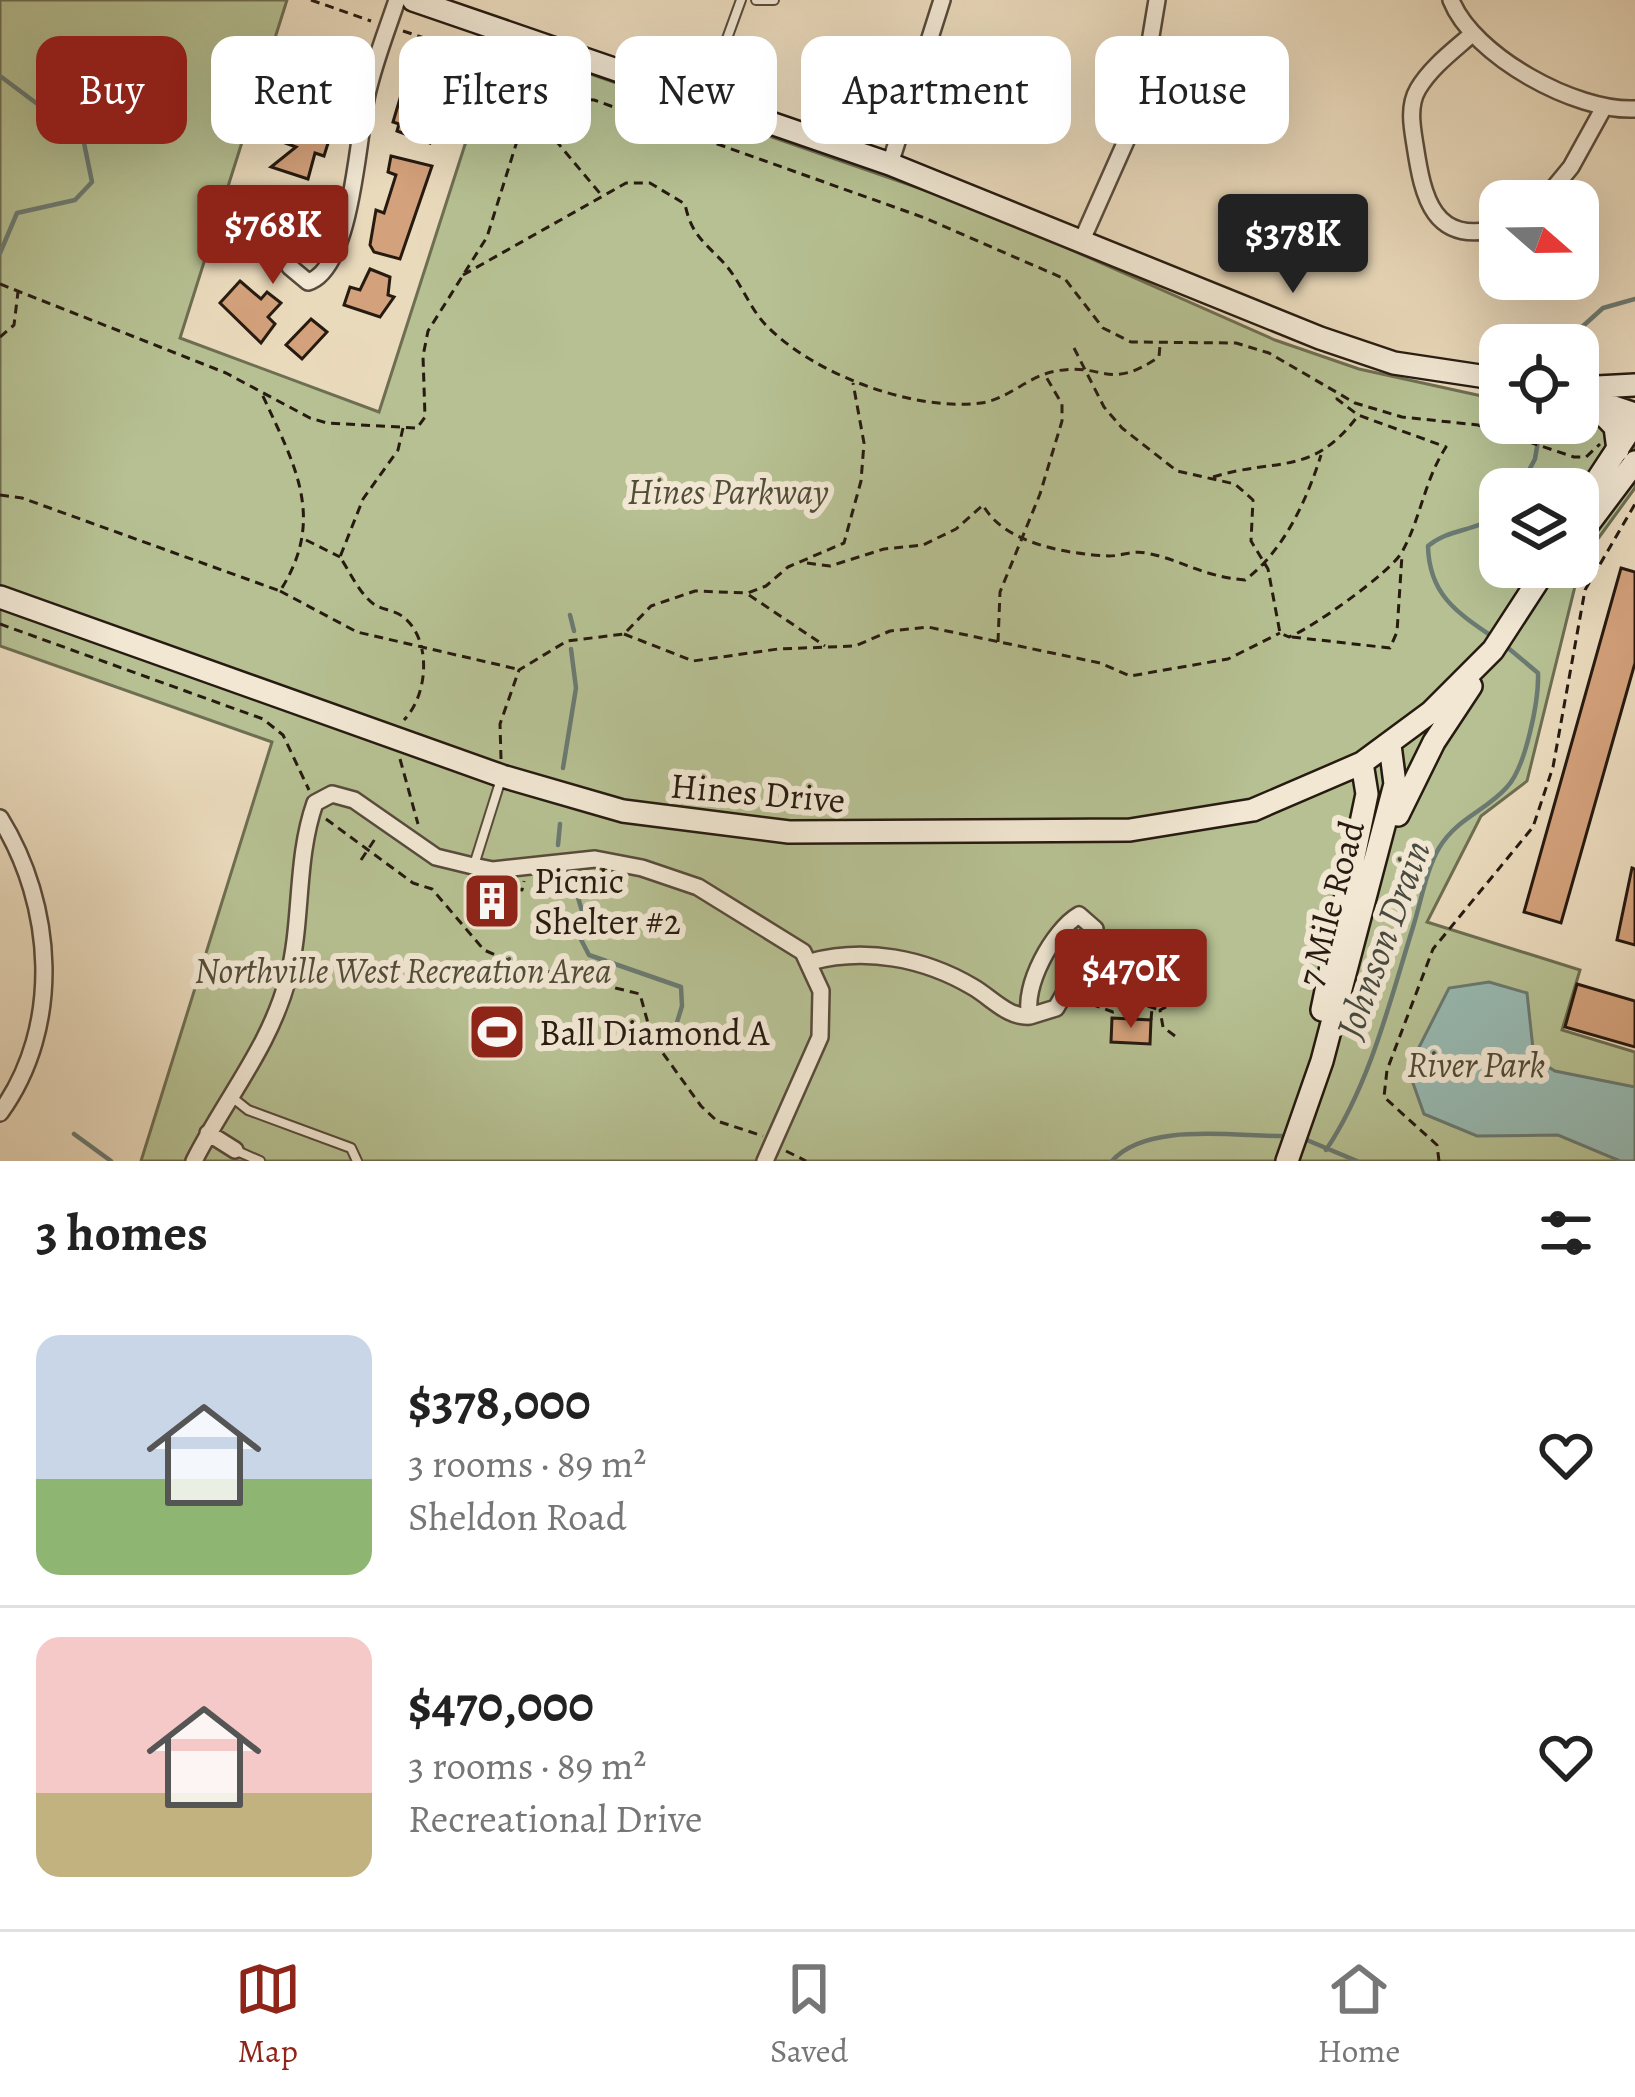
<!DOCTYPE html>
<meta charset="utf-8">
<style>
:root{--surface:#fff;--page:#f6f6f6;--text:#222;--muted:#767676;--line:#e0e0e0;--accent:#8f2418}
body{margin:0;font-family:Alegreya,serif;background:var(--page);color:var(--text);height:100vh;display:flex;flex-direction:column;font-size:45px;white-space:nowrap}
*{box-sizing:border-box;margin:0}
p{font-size:39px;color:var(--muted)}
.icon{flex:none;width:66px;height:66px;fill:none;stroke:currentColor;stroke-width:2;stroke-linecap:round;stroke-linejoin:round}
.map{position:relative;height:1161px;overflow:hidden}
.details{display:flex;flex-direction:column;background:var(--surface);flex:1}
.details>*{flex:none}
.banner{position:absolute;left:36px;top:36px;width:1563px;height:108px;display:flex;gap:24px}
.needle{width:78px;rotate:110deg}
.fabs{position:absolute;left:1479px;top:180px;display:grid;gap:24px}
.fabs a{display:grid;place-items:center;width:120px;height:120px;border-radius:24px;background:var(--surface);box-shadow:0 12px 48px #0002;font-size:60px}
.price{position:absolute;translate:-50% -102px;padding:0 27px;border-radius:12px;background:var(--accent);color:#fff;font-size:39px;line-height:78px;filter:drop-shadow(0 3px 6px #0008)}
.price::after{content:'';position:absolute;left:50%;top:72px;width:36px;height:27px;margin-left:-18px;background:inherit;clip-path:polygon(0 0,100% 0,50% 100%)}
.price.active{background:#222;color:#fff}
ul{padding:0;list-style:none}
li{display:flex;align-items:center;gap:36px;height:300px;padding:0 36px}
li+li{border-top:3px solid var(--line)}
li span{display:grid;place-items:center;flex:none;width:336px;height:240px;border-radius:24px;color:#555}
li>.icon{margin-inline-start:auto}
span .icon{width:144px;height:144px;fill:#fffc;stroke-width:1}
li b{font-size:51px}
h2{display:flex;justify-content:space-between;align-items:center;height:144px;padding:0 36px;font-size:51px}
.pill{padding:0 42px;border-radius:24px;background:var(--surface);box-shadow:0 12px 48px #0002;font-size:42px;line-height:108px}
.pill.active{background:var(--accent);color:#fff}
.tab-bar{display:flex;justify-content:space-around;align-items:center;height:168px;border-top:3px solid var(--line);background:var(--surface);font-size:33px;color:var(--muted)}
.tab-bar a{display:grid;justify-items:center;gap:6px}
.tab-bar .active{color:var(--accent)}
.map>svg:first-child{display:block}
.green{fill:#b6c092;stroke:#6e6e52;stroke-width:3;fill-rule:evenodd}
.water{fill:#98bab2;stroke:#6b7a72;stroke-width:3}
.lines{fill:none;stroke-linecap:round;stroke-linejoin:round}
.stream{stroke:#6b7a72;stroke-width:4.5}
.building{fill:#d3a17b;stroke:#271b11;stroke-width:3}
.lane-casing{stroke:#584b3c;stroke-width:12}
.street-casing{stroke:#584b3c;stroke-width:20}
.secondary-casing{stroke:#271b11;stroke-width:26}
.path{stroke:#271b11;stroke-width:3;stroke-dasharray:9 6;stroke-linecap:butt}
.lane{stroke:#f1e7d3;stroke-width:8}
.street{stroke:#f1e7d3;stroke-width:15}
.secondary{stroke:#f1e7d3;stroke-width:21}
.labels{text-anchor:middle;stroke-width:12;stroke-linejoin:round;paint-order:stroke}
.park-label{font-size:36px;font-style:italic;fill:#524d38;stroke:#f1e7d3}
.street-label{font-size:36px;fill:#271b11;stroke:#f1e7d3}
.poi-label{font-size:36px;fill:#271b11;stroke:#f1e7d3;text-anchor:start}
.water-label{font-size:39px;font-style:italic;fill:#494b41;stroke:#f1e7d3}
</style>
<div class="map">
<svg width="1635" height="1161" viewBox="0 0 1635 1161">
<rect width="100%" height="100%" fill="#eadabc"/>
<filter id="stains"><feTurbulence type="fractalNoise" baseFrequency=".00167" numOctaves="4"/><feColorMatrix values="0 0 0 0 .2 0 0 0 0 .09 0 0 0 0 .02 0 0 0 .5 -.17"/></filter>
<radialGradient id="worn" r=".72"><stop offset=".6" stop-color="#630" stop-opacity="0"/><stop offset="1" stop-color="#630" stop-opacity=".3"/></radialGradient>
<path class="green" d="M 0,0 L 287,0 L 180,338 L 379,412 L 498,42 L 979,209 L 1275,340 L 1359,369 L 1500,400 L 1500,423 L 1578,423 L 1578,416 L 1635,429 L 1635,488 L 1581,562 L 1527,781 L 1481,816 L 1427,922 L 1580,970 L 1562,1030 L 1635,1052 L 1635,1161 L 141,1161 L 272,742 L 0,646 ZM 1500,489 L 1578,489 L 1578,567 L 1500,567 Z"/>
<path class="water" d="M 1489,982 L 1527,993 L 1534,1058 L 1555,1071 L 1635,1087 L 1635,1161 L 1620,1161 L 1558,1135 L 1477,1136 L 1424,1114 L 1408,1069 L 1449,988 Z"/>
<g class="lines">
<path class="stream" d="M 0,76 L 83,138 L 92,182 L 75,200 L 17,213 L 0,253
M 1562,345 L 1603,308 L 1635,299
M 1519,489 L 1535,459 L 1541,423
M 570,615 L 574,631
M 1493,637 C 1456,612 1429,594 1428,546 C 1449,528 1477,532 1500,513
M 563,768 L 576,688 L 571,649
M 558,845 L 560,824
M 571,874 L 582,911 L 575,928 L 589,955 L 681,987 L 682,1006 L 670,1045
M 74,1134 L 111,1161
M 1302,1138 L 1357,1161
M 1326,1150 C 1370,1084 1390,1001 1413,927 C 1421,902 1426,870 1439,848 C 1457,818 1486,811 1507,787 C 1526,767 1539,699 1538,673 L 1507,647
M 1112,1161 C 1147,1121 1237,1137 1285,1136"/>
</g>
<path class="building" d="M 401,95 L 443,109 L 430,143 L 397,131 L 399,124 L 393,122 Z
M 286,122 L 329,140 L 324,156 L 315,153 L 308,179 L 271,167 L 296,147 L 280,141 Z
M 391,156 L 432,166 L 400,259 L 374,252 L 370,245 L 376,210 L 384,213 L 396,175 L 388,172 Z
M 370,269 L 390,277 L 388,295 L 394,297 L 380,317 L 344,305 L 350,287 L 360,290 Z
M 240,281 L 261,299 L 267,292 L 281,303 L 268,317 L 275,324 L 261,343 L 220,303 Z
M 311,319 L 327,332 L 302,359 L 286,345 Z
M 1621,568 L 1635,572 L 1635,663 L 1561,923 L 1524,912 Z
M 1632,868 L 1635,869 L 1635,945 L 1617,940 Z
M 1577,984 L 1635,1001 L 1635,1047 L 1565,1027 Z
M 1112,1018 L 1151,1020 L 1150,1044 L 1111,1042 Z"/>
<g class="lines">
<g class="lane-casing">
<path id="lane" d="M 756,0 L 774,0
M 705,99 L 741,0
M 474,865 L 502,776
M 233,1098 L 248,1110 L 351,1148 L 357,1161
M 237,1151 L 260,1161"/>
</g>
<g class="street-casing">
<path id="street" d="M 1451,0 C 1473,56 1576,112 1635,109
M 1472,34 C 1453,51 1431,67 1418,89 C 1408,106 1412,127 1415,145 C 1423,198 1433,246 1500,228
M 890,164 L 942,0
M 1543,201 L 1571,167 L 1603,109
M 1082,240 L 1138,114 L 1157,0
M 335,242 L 309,240 L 289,257 L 290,267 L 308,282 C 351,270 358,139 366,99 C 373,65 386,33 397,0
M 0,818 C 54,905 63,1026 0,1113
M 1079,915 L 1095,929 L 1095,940 L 1056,1008 L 1030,1016 C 1022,987 1053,930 1079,915 Z
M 810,962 C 865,947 924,958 973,987 C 992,998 1008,1018 1030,1016
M 208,1133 L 235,1150
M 194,1161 C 225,1099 270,1047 288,978 C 303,921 295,860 315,803 L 332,794 L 354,800 L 436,857 L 473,866 L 493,870 L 595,859 L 642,868 L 698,887 L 803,952 L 821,991 L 820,1037 L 765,1161"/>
</g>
<g class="secondary-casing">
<path id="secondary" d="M 413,0 L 890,164 L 1320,338 L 1394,363 L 1500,379
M 1578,388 L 1635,385
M 1584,397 L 1635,414
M 1587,398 L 1615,427 L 1618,450
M 1578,509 L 1635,422
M 1578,538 L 1635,462
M 0,597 L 502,776 L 623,811 L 789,832 L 1130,830 L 1253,810 L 1362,763 L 1431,712 L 1493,650 L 1547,567
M 1398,815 L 1434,742 L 1471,686
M 1322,1010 L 1367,794 L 1362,763
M 1287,1161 L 1322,1061 L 1395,784 L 1390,745"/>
</g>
<path class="path" d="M 311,0 L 371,21
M 403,31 L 500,62 L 525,98 L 594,100 L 925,218 L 1065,279 L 1103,328 L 1131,342 L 1236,343 L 1269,353 L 1355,403 L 1402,417 L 1478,425 L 1574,457 L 1586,457 L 1600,444
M 536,117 L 603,197
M 463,275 L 626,183 L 650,183 L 685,204 C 691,234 703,241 723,262 C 740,280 748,305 764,323 C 810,373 913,412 981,403 C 1009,399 1028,376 1056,371 C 1104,362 1107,392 1159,357 L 1160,345
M 0,284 L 226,373 L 310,418 L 327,423 L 417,428 L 425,417 L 423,356 L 428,331 L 487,237 L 518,138 L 541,103
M 0,337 L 14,325 L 18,292
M 1074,348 L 1104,407 L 1122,428 L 1177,471 L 1235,484 L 1253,500 L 1251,541 L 1268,569 L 1280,633 L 1289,637 C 1311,629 1391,572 1402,552 C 1421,518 1424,481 1446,447 L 1358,415 L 1337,399 L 1338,393
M 403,428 L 398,450 L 363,499 L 340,557 C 350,572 360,595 375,605 C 383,610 394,610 402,616 C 432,638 429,694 404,720
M 1213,477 C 1278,457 1311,477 1357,417
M 0,495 L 22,498 L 280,591 C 327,518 294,464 262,394
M 306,540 L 340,557
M 807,563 L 830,566 L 884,549 L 923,545 L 956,529 L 983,505 C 1004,544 1068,554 1109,556 C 1122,556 1133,550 1146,553 C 1183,560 1200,576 1245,580 C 1283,552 1307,500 1321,455
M 280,591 L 357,632 L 517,669
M 749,595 L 825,646
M 0,624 L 263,719 L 283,735 L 309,790
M 624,634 L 693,661 L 778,649 L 855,646 L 890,631 L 928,627 L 1100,663 L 1130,676 L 1228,659 L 1280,633
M 1292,637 L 1390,648 L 1397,632 L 1402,555
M 998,642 L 1000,592 L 1040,494 L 1062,421 L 1062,404 L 1045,375
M 400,759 L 418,824
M 501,759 L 500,724 L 519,670 L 567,641 L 624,634 L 651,606 L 695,591 L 748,593 L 766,586 L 788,567 L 844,543 L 861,481 L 864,443 L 853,383
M 326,819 L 413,883 L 432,889 L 484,950 L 517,964 L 640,994 L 652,1038 L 701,1106 L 717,1121 L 763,1136
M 361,860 L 377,836
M 500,903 L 507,905 L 510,888 L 522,890 L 524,881
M 1077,999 L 1113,1012 L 1138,1003 L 1160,1010
M 1151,1020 L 1152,1008
M 1175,1036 L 1163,1027 L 1160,1010 L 1176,1002 L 1178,1011
M 786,1151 L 806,1161
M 1439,1161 L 1437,1145 L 1384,1097 L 1387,1070 L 1433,949 L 1533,827 L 1553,767 L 1585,590 L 1635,504"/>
<use href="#lane" class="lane"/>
<use href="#street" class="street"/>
<use href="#secondary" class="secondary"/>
</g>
<defs>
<g id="building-square" transform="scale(3)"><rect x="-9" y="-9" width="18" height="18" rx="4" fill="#8f2418" stroke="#f1e7d3"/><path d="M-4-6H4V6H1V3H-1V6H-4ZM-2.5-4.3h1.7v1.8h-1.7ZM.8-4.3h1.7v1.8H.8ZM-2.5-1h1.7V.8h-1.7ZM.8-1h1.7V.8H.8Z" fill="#fff"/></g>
<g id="stadium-square" transform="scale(3)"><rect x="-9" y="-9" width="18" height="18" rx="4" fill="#8f2418" stroke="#f1e7d3"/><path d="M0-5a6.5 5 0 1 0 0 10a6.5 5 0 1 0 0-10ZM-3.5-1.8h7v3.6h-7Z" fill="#fff"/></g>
</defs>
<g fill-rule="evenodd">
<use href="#building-square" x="492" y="901"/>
<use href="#stadium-square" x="497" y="1032"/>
</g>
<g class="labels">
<g class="park-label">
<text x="728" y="504">Hines Parkway</text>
<text x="403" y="983">Northville West Recreation Area</text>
<text x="1476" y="1077">River Park</text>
</g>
<g class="street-label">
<text transform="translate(758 792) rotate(5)" y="13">Hines Drive</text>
<text transform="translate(1330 903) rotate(-75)" y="13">7 Mile Road</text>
</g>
<g class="poi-label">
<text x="534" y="893">Picnic<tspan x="534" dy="41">Shelter #2</tspan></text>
<text x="539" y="1045">Ball Diamond A</text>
</g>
<g class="water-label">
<text transform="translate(1382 939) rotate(-70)" y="14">Johnson Drain</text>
</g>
</g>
<rect width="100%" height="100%" filter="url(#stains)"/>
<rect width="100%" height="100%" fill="url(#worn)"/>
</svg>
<div class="fabs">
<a><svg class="needle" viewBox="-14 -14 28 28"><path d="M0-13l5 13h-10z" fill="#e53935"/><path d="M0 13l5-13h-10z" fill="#767676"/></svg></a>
<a><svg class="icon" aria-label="locate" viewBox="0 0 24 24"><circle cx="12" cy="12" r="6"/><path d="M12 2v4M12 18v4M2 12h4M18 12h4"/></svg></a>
<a><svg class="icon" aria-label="layers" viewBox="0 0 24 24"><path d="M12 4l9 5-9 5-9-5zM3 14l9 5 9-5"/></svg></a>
</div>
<b class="price" style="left:273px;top:287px">$768K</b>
<b class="price active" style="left:1293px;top:296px">$378K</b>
<b class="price" style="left:1131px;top:1031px">$470K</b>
<div class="banner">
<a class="pill active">Buy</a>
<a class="pill">Rent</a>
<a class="pill">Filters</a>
<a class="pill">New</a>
<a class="pill">Apartment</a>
<a class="pill">House</a>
</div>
</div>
<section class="details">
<h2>3 homes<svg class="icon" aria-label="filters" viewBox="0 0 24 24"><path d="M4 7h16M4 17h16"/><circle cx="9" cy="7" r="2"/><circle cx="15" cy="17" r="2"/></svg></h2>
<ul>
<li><span style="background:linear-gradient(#c9d6e8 60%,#8fb573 0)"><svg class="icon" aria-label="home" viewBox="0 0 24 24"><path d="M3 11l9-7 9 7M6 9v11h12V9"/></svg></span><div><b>$378,000</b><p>3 rooms · 89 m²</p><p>Sheldon Road</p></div><svg class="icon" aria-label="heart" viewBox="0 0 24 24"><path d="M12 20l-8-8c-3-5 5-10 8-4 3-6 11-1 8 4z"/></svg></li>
<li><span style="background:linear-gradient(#f6c9c9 65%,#c2b280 0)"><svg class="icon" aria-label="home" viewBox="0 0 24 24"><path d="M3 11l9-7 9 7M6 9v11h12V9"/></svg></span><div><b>$470,000</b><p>3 rooms · 89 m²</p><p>Recreational Drive</p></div><svg class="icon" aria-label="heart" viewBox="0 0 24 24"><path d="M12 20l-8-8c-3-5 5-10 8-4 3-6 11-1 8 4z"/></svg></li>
</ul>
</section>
<nav class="tab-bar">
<a class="active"><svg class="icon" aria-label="map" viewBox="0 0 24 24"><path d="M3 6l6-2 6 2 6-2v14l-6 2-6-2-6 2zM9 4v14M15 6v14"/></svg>Map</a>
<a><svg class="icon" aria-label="saved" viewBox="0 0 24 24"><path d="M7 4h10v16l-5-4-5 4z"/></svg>Saved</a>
<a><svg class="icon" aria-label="home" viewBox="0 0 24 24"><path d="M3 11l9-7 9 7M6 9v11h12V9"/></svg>Home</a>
</nav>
